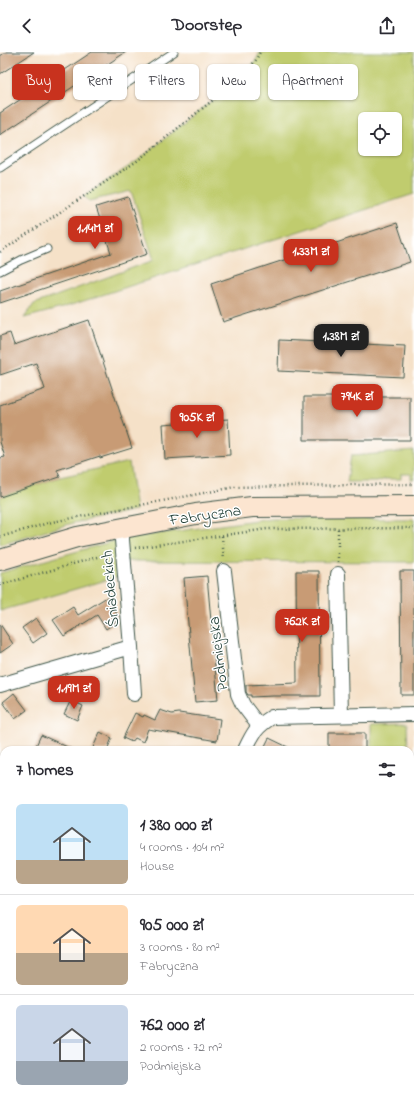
<!DOCTYPE html>
<meta charset="utf-8">
<style>
:root{--surface:#fff;--page:#f7f7f7;--text:#2b2b33;--muted:#7c7c81;--line:#e1e1e2;--accent:#c8321e}
body{margin:0;font-family:"Indie Flower",sans-serif;background:var(--page);color:var(--text);height:100vh;display:flex;flex-direction:column;font-size:15px;white-space:nowrap}
*{box-sizing:border-box;margin:0}
p{font-size:13px;color:var(--muted)}
.icon{flex:none;width:22px;height:22px;fill:none;stroke:currentColor;stroke-width:2;stroke-linecap:round;stroke-linejoin:round}
.map{position:relative;flex:1;overflow:hidden}
.details{position:absolute;left:0px;top:694px;width:414px;height:356px;display:flex;flex-direction:column;background:var(--surface);border-radius:12px 12px 0 0;box-shadow:0 1px 3px #0004}
.details>*{flex:none}
.banner{position:absolute;left:12px;top:12px;width:390px;height:36px;display:flex;gap:8px}
.buttons{position:absolute;left:358px;top:60px;display:grid;gap:8px}
.buttons a{display:grid;place-items:center;width:44px;height:44px;border-radius:6px;background:var(--surface);box-shadow:0 1px 3px #0004;font-size:20px}
.price{position:absolute;translate:-50% -34px;padding:0 9px;border-radius:8px;background:var(--accent);color:#fff;font-size:13px;line-height:26px;filter:drop-shadow(0 1px 2px #0008)}
.price::after{content:'';position:absolute;left:50%;top:24px;width:12px;height:9px;margin-left:-6px;background:inherit;clip-path:polygon(0 0,100% 0,50% 100%)}
.price.active{background:#222;color:#fff}
ul{padding:0;list-style:none}
li{display:flex;align-items:center;gap:12px;height:100px;padding:0 16px}
li+li{border-top:1px solid var(--line)}
li span{display:grid;place-items:center;flex:none;width:112px;height:80px;border-radius:6px;color:#555}
li>.icon{margin-inline-start:auto}
span .icon{width:48px;height:48px;fill:#fffc;stroke-width:1}
li b{font-size:17px}
h2{display:flex;justify-content:space-between;align-items:center;height:48px;padding:0 16px;font-size:17px}
.pill{padding:0 14px;border-radius:6px;background:var(--surface);box-shadow:0 1px 3px #0004;font-size:14px;line-height:36px}
.pill.active{background:var(--accent);color:#fff}
header{display:flex;justify-content:space-between;align-items:center;height:52px;padding:0 16px;background:var(--surface);font-size:18px;font-weight:800}
.map>svg:first-child{display:block}
.green{fill:#c0cc6e;stroke:#708451;fill-rule:evenodd}
.building{fill:#c89b75}
.lines{fill:none;stroke-linecap:round;stroke-linejoin:round}
.lane-casing{stroke:#3f564a;stroke-width:9}
.street-casing{stroke:#3f564a;stroke-width:16}
.secondary-casing{stroke:#3f564a;stroke-width:22}
.path{stroke:#3f564a;stroke-width:2.5;stroke-dasharray:1 3;stroke-linecap:butt}
.lane{stroke:#fff;stroke-width:7}
.street{stroke:#fff;stroke-width:14}
.secondary{stroke:#fce5d0;stroke-width:20}
.labels{text-anchor:middle;stroke-width:3;stroke-linejoin:round;paint-order:stroke}
.street-label{font-size:16px;fill:#1f3d34;stroke:#fff}
</style>
<header><svg class="icon" aria-label="back" viewBox="0 0 24 24"><path d="M15 5l-7 7 7 7"/></svg>Doorstep<svg class="icon" aria-label="share" viewBox="0 0 24 24"><path d="M12 15V3M7 8l5-5 5 5M5 13v7h14v-7"/></svg></header>
<div class="map">
<svg width="414" height="1050" viewBox="0 0 414 1050">
<rect width="100%" height="100%" fill="#fff"/>
<filter id="ink" filterUnits="userSpaceOnUse"><feTurbulence type="fractalNoise" baseFrequency=".025" numOctaves="2"/><feDisplacementMap in="SourceGraphic" scale="8" xChannelSelector="R" yChannelSelector="G"/><feConvolveMatrix kernelMatrix="1 2 1 2 8 2 1 2 1" color-interpolation-filters="sRGB"/></filter>
<filter id="wash" filterUnits="userSpaceOnUse"><feTurbulence type="fractalNoise" baseFrequency=".012" numOctaves="4" result="noise"/><feDisplacementMap in="SourceGraphic" scale="16" xChannelSelector="R" yChannelSelector="G"/><feGaussianBlur stdDeviation="0.9" result="paint"/><feColorMatrix in="noise" values="0 0 0 0 0 0 0 0 0 0 0 0 0 0 0 0 0 1.4 0 .05"/><feComposite in="paint" operator="in"/></filter>
<g filter="url(#wash)">
<rect width="100%" height="100%" fill="#f5e1c8"/>
<path class="green" d="M 260,0 L 414,0 L 414,142 L 62,256 L 24,266 L 34,252 L 154,208 L 131,139 L 89,149 L 84,144 L 137,109 L 244,23 L 256,8 ZM 365,67 L 395,67 L 395,97 L 365,97 Z
M 414,399 L 414,427 L 411,427 L 411,422 L 401,422 L 401,427 L 385,427 L 377,430 L 347,430 L 351,404 Z
M 129,410 L 136,458 L 73,471 L 0,493 L 0,445 L 60,425 Z
M 271,466 L 414,467 L 414,510 L 123,509 L 115,504 L 116,515 L 120,524 L 0,559 L 0,521 L 121,487 Z
M 407,671 L 408,698 L 371,698 L 371,672 Z
M 4,901 L 4,1020 L 3,1016 L 0,1019 L 0,904 Z
M 91,1046 L 118,1046 L 110,1050 L 93,1050 Z"/>
<g id="blocks">
<path class="building" d="M 6,0 L 34,0 L 0,22 L 0,4 Z
M 92,0 L 126,0 L 0,83 L 0,61 Z
M 128,145 L 147,202 L 0,251 L 0,239 L 111,201 L 96,155 Z
M 397,171 L 410,210 L 223,270 L 211,232 Z
M 89,268 L 132,396 L 100,406 L 100,404 L 57,418 L 60,425 L 0,445 L 0,406 L 5,405 L 0,390 L 0,353 L 45,337 L 36,311 L 0,323 L 0,284 L 10,281 L 14,293 Z
M 279,288 L 405,294 L 403,325 L 278,319 Z
M 304,345 L 410,345 L 410,388 L 304,388 Z
M 228,367 L 230,403 L 165,407 L 163,372 Z
M 296,519 L 319,519 L 320,644 L 273,644 L 251,645 L 251,643 L 248,643 L 246,640 L 246,633 L 297,631 Z
M 400,519 L 414,519 L 414,643 L 401,643 Z
M 207,524 L 218,648 L 195,650 L 184,526 Z
M 107,545 L 117,562 L 112,565 L 116,570 L 106,577 L 97,563 L 64,584 L 53,568 L 73,555 L 78,563 Z
M 36,566 L 47,581 L 33,591 L 22,576 Z
M 0,572 L 13,592 L 0,601 Z
M 14,641 L 27,658 L 15,667 L 3,650 Z
M 71,648 L 83,654 L 77,668 L 64,662 Z
M 160,658 L 172,662 L 179,661 L 220,667 L 217,689 L 148,677 L 143,690 L 135,686 L 132,690 L 123,686 L 135,661 L 143,665 L 144,663 L 155,668 Z
M 100,680 L 112,686 L 107,698 L 92,698 Z
M 329,681 L 365,681 L 365,698 L 329,698 Z
M 41,683 L 74,698 L 34,698 Z
M 269,686 L 294,698 L 263,698 Z"/>
</g>
</g>
<g filter="url(#ink)">
<use href="#blocks" fill-opacity="0" stroke="#3f564a" stroke-width="1"/>
<g class="lines">
<g class="lane-casing">
<path id="lane" d="M 0,116 L 174,0
M 0,219 L 21,208 L 47,197"/>
</g>
<g class="street-casing">
<path id="street" d="M 224,519 L 238,642 L 243,653 L 259,674
M 338,522 L 341,663
M 131,595 L 134,642
M 0,633 L 131,595 L 121,476
M 245,698 C 253,681 256,675 272,665 L 414,662
M 0,715 L 4,717
M 0,905 L 4,902
M 410,999 L 414,1008
M 410,1021 L 414,1019
M 363,1050 L 369,1046"/>
</g>
<g class="secondary-casing">
<path id="secondary" d="M 0,508 L 77,485 L 196,462 L 252,455 L 414,454"/>
</g>
<path class="path" d="M 0,200 L 137,109 L 244,23 L 256,8 L 260,0
M 338,477 L 338,510
M 222,484 L 224,507
M 0,485 L 52,470 L 235,435 L 414,432
M 135,496 L 267,477 L 414,476
M 0,533 L 111,501"/>
<use href="#lane" class="lane"/>
<use href="#street" class="street"/>
<use href="#secondary" class="secondary"/>
</g>
</g>
<g class="labels">
<g class="street-label">
<text transform="translate(205 462) rotate(-8)" y="6">Fabryczna</text>
<text transform="translate(109 537) rotate(-95)" y="6">Śniadeckich</text>
<text transform="translate(217 602) rotate(-97)" y="6">Podmiejska</text>
</g>
</g>
</svg>
<div class="buttons">
<a><svg class="icon" aria-label="locate" viewBox="0 0 24 24"><circle cx="12" cy="12" r="6"/><path d="M12 2v4M12 18v4M2 12h4M18 12h4"/></svg></a>
</div>
<b class="price" style="left:95px;top:198px">1.14M zł</b>
<b class="price" style="left:311px;top:221px">1.33M zł</b>
<b class="price active" style="left:341px;top:306px">1.38M zł</b>
<b class="price" style="left:357px;top:366px">794K zł</b>
<b class="price" style="left:197px;top:387px">905K zł</b>
<b class="price" style="left:302px;top:591px">762K zł</b>
<b class="price" style="left:74px;top:658px">1.19M zł</b>
<div class="banner">
<a class="pill active">Buy</a>
<a class="pill">Rent</a>
<a class="pill">Filters</a>
<a class="pill">New</a>
<a class="pill">Apartment</a>
</div>
<section class="details">
<h2>7 homes<svg class="icon" aria-label="filters" viewBox="0 0 24 24"><path d="M4 7h16M4 17h16"/><circle cx="9" cy="7" r="2"/><circle cx="15" cy="17" r="2"/></svg></h2>
<ul>
<li><span style="background:linear-gradient(#bfe0f5 70%,#b9a48a 0)"><svg class="icon" aria-label="home" viewBox="0 0 24 24"><path d="M3 11l9-7 9 7M6 9v11h12V9"/></svg></span><div><b>1 380 000 zł</b><p>4 rooms · 104 m²</p><p>House</p></div></li>
<li><span style="background:linear-gradient(#ffd9b3 60%,#b9a48a 0)"><svg class="icon" aria-label="home" viewBox="0 0 24 24"><path d="M3 11l9-7 9 7M6 9v11h12V9"/></svg></span><div><b>905 000 zł</b><p>3 rooms · 80 m²</p><p>Fabryczna</p></div></li>
<li><span style="background:linear-gradient(#c9d6e8 70%,#9aa5b1 0)"><svg class="icon" aria-label="home" viewBox="0 0 24 24"><path d="M3 11l9-7 9 7M6 9v11h12V9"/></svg></span><div><b>762 000 zł</b><p>2 rooms · 72 m²</p><p>Podmiejska</p></div></li>
</ul>
</section>
</div>
